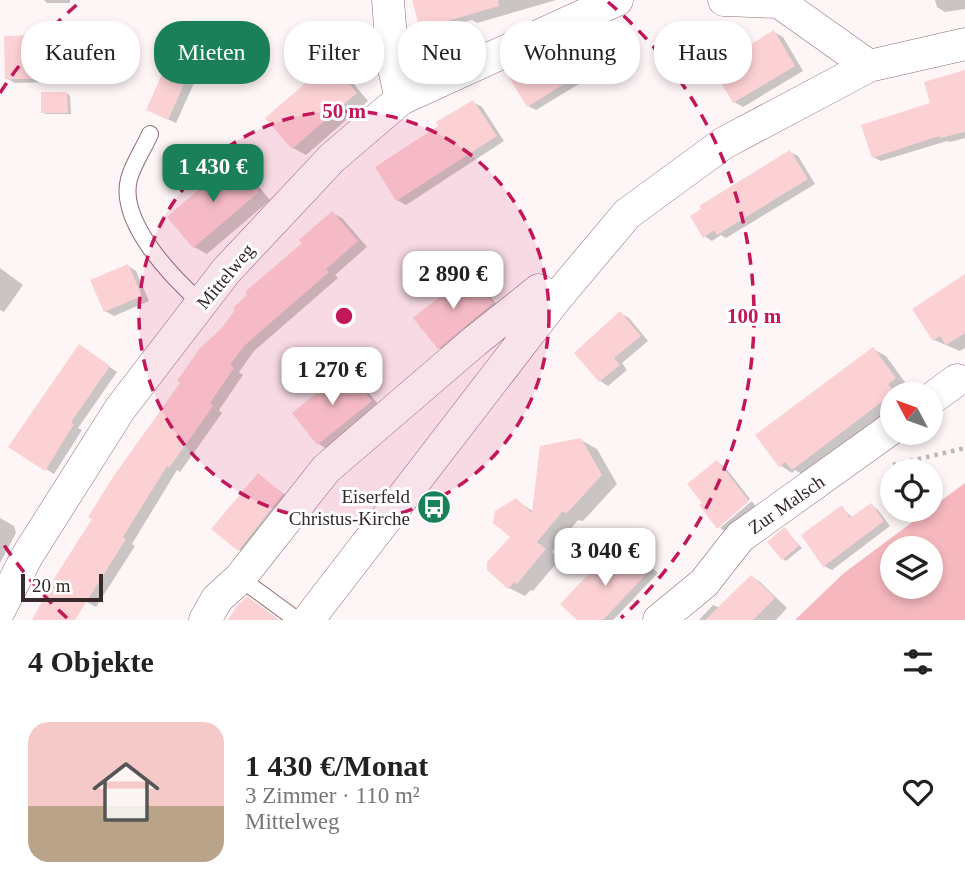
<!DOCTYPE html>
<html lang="de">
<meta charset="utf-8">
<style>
:root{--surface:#fff;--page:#f6f6f6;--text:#222;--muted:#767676;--line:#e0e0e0;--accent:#19805a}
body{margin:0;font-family:Georgia,serif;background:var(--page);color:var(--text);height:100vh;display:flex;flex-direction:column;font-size:26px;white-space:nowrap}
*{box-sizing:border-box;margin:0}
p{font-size:23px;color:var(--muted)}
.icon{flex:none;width:38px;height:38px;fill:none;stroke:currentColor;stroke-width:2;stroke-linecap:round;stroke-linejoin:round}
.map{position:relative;height:620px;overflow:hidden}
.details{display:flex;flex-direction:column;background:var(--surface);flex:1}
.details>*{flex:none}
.hud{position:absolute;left:21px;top:21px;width:924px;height:63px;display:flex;gap:14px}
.needle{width:46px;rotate:311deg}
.fabs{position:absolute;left:880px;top:382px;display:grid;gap:14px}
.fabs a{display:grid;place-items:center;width:63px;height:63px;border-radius:50%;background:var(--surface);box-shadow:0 4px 10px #0003;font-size:35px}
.scale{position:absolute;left:21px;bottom:18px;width:82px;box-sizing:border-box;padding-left:7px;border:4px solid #372829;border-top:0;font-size:19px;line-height:24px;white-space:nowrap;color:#372829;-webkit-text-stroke:5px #fff;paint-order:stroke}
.price{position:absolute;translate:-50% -60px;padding:0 16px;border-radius:14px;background:#fff;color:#222;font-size:23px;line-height:46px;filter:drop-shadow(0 2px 4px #0008)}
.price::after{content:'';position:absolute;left:50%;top:42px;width:21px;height:16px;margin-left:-10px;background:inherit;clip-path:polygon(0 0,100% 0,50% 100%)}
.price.active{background:var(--accent);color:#fff}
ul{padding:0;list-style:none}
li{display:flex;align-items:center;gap:21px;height:175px;padding:0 28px}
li+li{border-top:2px solid var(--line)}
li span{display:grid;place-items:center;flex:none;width:196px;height:140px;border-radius:21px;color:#555}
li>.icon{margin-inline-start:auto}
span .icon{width:84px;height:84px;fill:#fffc;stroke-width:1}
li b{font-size:30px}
h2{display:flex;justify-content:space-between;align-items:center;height:84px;padding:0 28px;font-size:30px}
.chip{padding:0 24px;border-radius:28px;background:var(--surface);box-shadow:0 4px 10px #0003;font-size:24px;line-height:63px}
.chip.active{background:var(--accent);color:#fff}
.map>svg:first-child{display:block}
.green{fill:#f6b8be;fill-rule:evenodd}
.shadow{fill:#0003}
.building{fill:#fcd1d4}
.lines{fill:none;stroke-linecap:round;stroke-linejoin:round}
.lane-casing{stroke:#906c6f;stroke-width:18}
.street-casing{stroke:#906c6f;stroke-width:33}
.path{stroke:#c0b5b6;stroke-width:4.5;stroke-dasharray:3.5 5;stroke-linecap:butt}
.lane{stroke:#fff;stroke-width:16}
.street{stroke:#fff;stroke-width:32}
.ring{fill:none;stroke:#c2185b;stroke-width:3.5;stroke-dasharray:12 9}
.labels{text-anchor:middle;stroke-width:6;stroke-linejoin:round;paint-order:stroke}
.street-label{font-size:19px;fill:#372829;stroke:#fff}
.poi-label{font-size:19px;fill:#372829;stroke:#fff;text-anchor:end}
.centre{fill:#c2185b;stroke:#fff;stroke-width:3.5}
.ring-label{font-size:21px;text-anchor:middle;font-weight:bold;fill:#c2185b;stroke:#fff;stroke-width:6;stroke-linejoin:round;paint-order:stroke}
</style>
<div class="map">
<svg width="965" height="620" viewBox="0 0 965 620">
<rect width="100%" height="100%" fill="#fef5f6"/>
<path class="green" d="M 965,483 L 965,620 L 795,620 L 844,573 ZM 892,548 L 931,548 L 931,586 L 892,586 Z"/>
<path class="shadow" d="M 70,0 L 70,3 L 47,3 L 44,0 Z
M 414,0 L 556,0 L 477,23 L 472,20 L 430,32 L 422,28 Z
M 935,0 L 965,0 L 965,9 L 945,12 L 937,7 Z
M 207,28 L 215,33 L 244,31 L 252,35 L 254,66 L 200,70 L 176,123 L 155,113 Z
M 774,32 L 783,37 L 803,71 L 743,107 L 734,102 Z
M 39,37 L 47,42 L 48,82 L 15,83 L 6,78 Z
M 562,53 L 569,57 L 584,81 L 536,110 L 528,106 L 546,56 L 552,59 Z
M 331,64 L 343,71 L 368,101 L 306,155 L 293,148 Z
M 965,72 L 965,138 L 950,142 L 947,141 L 881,161 L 873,157 Z
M 67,93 L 70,96 L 71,114 L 46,114 L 42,112 Z
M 473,102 L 482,107 L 504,141 L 406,205 L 397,200 Z
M 790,152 L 798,156 L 815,184 L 726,238 L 721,235 L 712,241 L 704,236 Z
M 232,163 L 245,170 L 270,200 L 207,254 L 194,247 Z
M 332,213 L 342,218 L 367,247 L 335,275 L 338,278 L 254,351 L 239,372 L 243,375 L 219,410 L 222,413 L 180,472 L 177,470 L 132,544 L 135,546 L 96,607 L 81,599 L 70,620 L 34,620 L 222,330 Z
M 128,266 L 136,271 L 149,301 L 114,316 L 105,311 Z
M 0,268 L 23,285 L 4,312 L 0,310 Z
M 469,275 L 477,280 L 500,309 L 447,353 L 439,348 Z
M 965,276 L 965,348 L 960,351 L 934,340 Z
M 620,313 L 629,318 L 648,341 L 622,363 L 627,370 L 608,386 L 600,381 Z
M 873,349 L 886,356 L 907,385 L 900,391 L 901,394 L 892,394 L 892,410 L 805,476 L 795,470 L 792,473 L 780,465 Z
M 87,352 L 117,372 L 78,428 L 82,430 L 54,474 L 46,469 Z
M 346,371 L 354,376 L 380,406 L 327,449 L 319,444 L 294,413 Z
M 581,440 L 597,449 L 617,484 L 583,521 L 578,520 L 552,552 L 560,559 L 533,591 L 531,590 L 525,596 L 509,588 L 489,569 L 512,537 L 516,500 L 534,512 Z
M 717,462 L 725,467 L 750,499 L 718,525 L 704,504 Z
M 258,475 L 291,499 L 247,554 L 239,550 Z
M 752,501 L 756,507 L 726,532 L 720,528 Z
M 871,505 L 878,510 L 890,526 L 832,570 L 824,566 L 842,508 L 853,518 Z
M 0,518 L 14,526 L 16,533 L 0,563 Z
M 785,530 L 802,548 L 786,561 L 783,559 Z
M 632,552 L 658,573 L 613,620 L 580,620 L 603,561 L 616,571 Z
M 752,577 L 760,582 L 787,608 L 776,620 L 699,620 L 713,605 L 720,608 Z"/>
<path class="building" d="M 412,0 L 498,0 L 499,6 L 420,29 Z
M 207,26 L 207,31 L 244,29 L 247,63 L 192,66 L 168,120 L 146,110 L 164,70 L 161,29 Z
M 774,30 L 795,66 L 733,103 L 712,68 Z
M 39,35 L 40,79 L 5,79 L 4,36 Z
M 562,51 L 577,76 L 527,107 L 509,77 L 546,54 L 549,59 Z
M 331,61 L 357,93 L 292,149 L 265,118 Z
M 965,70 L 965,132 L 940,138 L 939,136 L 872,158 L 861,125 L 930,103 L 924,82 Z
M 41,92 L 67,92 L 68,113 L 41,113 Z
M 473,100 L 497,136 L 396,201 L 375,167 L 438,126 L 436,122 Z
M 790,150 L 808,179 L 717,235 L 714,230 L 703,238 L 690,216 L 701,209 L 699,206 Z
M 232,161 L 259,192 L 193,248 L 167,217 Z
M 332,211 L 358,241 L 326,269 L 329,272 L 244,346 L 230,365 L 234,368 L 210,403 L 213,406 L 169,468 L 167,466 L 123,537 L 126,539 L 75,620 L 32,620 L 55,577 L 92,519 L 88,517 L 113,477 L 180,383 L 177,381 L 200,348 L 221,329 L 235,310 L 233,308 L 247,295 L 245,292 L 302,243 L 299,240 Z
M 128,264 L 142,296 L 104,312 L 90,280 Z
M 469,273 L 493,303 L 438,349 L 413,318 Z
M 965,274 L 965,333 L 946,345 L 940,336 L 933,341 L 912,309 Z
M 620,311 L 641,336 L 614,358 L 620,365 L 599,382 L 574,353 Z
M 79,344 L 110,366 L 71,422 L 74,424 L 45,471 L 8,447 Z
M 873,347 L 896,378 L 888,384 L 895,392 L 792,470 L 785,462 L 779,467 L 755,435 Z
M 346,369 L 372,401 L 317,445 L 292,413 Z
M 581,438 L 602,475 L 567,513 L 562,512 L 537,542 L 546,549 L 517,584 L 514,582 L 508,589 L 487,570 L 487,562 L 510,537 L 493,523 L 495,511 L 516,498 L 532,513 L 540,446 Z
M 717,460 L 749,501 L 717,529 L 699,505 L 702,503 L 687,484 Z
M 258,473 L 283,494 L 238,551 L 211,529 Z
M 871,503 L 884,521 L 823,567 L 801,535 L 842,505 L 850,518 Z
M 785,527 L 799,546 L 782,560 L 767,542 Z
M 632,550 L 652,568 L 603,620 L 577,620 L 560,604 L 603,559 L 614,570 Z
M 751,575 L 775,598 L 753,620 L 705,620 Z
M 247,596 L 279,620 L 228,620 L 236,607 Z"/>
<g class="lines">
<g class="lane-casing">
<path id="lane" d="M 150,134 C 144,148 133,164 129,179 C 118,222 172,277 201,303
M 240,578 L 297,620"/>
</g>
<g class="street-casing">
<path id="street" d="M 388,0 L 393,64 L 401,99
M 724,0 L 779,2 L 869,66
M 931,399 L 957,380
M 0,609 L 27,556 L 120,409 L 226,271 L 332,158 L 401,99 L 617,0
M 205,620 L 217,599 L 240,578 L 326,469 L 475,341 L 539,290 L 554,301
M 308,620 L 554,301 L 627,214 L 724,143 L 869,66 L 965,44
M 659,620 L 704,583 L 740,537 L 892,428"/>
</g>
<path class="path" d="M 893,465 L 965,448"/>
<use href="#lane" class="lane"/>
<use href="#street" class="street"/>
</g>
<circle cx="344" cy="316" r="205" fill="#c2185b" fill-opacity=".12"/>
<g class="ring">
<circle cx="344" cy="316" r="205"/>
<path d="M67 618A410 410 0 0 1 0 539M0 93A410 410 0 0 1 80 2M608 2A410 410 0 0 1 621 618"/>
</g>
<defs>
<g id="bus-disc" transform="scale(1.75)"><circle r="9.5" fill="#19805a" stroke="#fff"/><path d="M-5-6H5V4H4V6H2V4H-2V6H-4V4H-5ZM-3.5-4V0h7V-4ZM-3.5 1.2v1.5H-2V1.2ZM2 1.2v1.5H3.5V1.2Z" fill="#fff"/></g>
</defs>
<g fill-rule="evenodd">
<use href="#bus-disc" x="434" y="507"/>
</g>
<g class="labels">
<g class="street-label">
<text transform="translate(225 276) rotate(-50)" y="7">Mittelweg</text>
<text transform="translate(786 504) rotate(-35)" y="7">Zur Malsch</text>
</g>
<g class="poi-label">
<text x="410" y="503">Eiserfeld<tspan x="410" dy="22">Christus-Kirche</tspan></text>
</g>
</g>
<circle cx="344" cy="316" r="10" class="centre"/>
<g class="ring-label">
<text x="344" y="118">50 m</text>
<text x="754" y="323">100 m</text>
</g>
</svg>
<div class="fabs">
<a><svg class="needle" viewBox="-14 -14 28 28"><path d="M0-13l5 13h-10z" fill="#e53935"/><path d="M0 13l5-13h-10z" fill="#767676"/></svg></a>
<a><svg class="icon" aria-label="locate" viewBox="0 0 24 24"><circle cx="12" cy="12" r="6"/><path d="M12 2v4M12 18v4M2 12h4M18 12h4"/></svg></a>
<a><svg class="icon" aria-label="layers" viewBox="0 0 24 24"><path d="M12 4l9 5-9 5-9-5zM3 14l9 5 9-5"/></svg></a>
</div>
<div class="scale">20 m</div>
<b class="price active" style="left:213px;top:204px">1 430 €</b>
<b class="price" style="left:453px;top:311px">2 890 €</b>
<b class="price" style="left:332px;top:407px">1 270 €</b>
<b class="price" style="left:605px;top:588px">3 040 €</b>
<div class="hud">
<a class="chip">Kaufen</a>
<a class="chip active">Mieten</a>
<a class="chip">Filter</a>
<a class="chip">Neu</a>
<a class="chip">Wohnung</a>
<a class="chip">Haus</a>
</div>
</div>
<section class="details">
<h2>4 Objekte<svg class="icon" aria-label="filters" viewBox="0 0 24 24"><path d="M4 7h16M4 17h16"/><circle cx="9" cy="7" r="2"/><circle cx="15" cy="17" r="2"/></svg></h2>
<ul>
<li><span style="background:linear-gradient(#f6c9c9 60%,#b9a48a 0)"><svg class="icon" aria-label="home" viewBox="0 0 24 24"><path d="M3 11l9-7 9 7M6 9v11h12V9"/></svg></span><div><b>1 430 €/Monat</b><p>3 Zimmer · 110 m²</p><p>Mittelweg</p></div><svg class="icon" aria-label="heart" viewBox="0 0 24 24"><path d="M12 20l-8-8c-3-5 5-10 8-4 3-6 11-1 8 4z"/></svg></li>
</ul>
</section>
